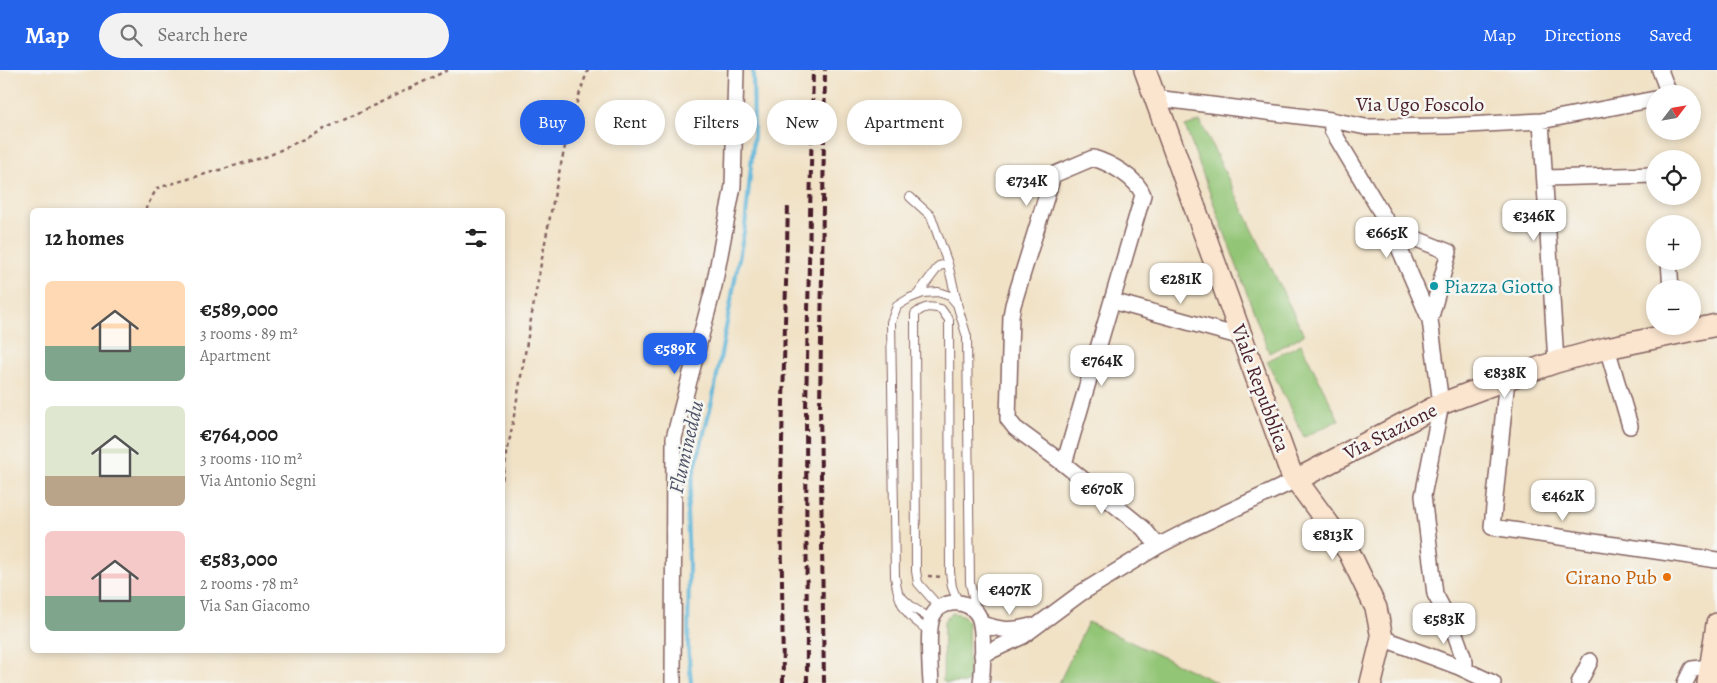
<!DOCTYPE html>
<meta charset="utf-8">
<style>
:root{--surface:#fff;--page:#f2f2f2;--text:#222;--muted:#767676;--accent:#2563eb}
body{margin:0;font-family:Alegreya,serif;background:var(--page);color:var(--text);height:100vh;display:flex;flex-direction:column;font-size:19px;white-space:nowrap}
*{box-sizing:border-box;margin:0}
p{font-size:16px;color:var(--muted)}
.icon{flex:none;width:28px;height:28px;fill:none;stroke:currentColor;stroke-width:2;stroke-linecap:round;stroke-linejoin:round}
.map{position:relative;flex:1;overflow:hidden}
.drawer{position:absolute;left:30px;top:138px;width:475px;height:445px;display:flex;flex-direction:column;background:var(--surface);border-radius:8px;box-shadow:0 2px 8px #0003}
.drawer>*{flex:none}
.banner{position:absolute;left:520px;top:30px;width:475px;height:45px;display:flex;gap:10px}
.needle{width:32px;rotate:59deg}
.buttons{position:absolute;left:1646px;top:15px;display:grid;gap:10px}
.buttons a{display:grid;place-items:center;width:55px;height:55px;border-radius:50%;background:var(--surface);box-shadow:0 2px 8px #0003;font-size:25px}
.price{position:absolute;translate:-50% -42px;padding:0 11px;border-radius:10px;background:#fff;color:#222;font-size:16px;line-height:32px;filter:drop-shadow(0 1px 2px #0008)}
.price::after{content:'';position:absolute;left:50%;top:30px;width:15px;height:11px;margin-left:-8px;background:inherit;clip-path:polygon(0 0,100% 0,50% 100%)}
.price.selected{background:var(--accent);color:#fff}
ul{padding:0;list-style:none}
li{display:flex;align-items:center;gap:15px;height:125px;padding:0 15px}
li span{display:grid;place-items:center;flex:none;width:140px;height:100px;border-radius:8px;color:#555}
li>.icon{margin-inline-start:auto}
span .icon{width:60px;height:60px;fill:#fffc;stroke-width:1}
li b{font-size:21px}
h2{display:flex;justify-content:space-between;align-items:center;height:60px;padding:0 15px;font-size:21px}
.chip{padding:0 18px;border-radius:22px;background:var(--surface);box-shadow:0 2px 8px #0003;font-size:18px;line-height:45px}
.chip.selected{background:var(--accent);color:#fff}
header{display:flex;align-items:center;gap:30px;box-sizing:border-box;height:70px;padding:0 25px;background:var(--accent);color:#fff}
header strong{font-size:24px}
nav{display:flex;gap:28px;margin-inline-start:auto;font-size:18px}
.search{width:350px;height:45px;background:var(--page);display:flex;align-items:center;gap:12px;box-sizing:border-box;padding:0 18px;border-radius:28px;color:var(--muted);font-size:19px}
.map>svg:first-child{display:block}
.green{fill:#92c575;stroke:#6e7250}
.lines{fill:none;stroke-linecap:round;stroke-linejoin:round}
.stream{stroke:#5cb5d9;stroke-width:4}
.lane-casing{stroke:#846361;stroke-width:10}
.street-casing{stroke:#846361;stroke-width:18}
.secondary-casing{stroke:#846361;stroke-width:24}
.path{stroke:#846361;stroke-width:2.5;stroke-dasharray:4 4;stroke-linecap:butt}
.lane{stroke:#fff;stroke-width:8}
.street{stroke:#fff;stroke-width:15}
.secondary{stroke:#fbe5cf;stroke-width:21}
.rail{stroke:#4a1f2b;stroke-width:4;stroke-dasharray:8 4;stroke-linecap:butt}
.culture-dot{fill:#0f9aa8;stroke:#f6f6f2;stroke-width:2}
.food-dot{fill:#e8710a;stroke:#f6f6f2;stroke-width:2}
.labels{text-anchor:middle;stroke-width:5;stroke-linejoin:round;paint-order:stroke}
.street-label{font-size:20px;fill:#4a1f2b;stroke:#f6f6f2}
.culture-label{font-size:20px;fill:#0d838f;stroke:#f6f6f2;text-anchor:start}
.food-label{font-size:20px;fill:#c56008;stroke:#f6f6f2;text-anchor:end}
.water-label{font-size:21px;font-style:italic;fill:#505468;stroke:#f6f6f2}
</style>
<header>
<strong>Map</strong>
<div class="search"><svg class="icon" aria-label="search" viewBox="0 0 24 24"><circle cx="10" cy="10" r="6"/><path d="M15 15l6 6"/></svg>Search here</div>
<nav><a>Map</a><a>Directions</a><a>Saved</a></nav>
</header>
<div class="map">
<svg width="1717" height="613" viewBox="0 0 1717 613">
<rect width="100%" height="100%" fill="#f6f6f2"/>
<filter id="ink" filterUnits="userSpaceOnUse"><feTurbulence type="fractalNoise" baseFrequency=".02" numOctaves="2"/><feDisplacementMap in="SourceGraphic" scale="10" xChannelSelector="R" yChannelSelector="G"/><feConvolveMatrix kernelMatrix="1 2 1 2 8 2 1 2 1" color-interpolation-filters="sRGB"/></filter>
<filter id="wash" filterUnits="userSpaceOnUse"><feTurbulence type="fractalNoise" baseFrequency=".0096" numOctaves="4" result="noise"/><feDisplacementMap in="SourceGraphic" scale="20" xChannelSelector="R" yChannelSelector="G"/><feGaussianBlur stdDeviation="1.12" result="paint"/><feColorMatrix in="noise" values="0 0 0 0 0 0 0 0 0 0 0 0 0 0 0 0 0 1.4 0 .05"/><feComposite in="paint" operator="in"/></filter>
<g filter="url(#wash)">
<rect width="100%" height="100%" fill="#f1e2c6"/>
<path class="green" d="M 1200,51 L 1304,265 L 1269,283 L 1185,56 Z
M 1301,274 L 1339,350 L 1304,367 L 1267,291 Z
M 953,543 L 963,545 L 968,552 L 969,610 L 968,613 L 945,613 L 943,611 L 944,552 L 946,548 Z
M 1088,552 L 1218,613 L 1059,613 Z"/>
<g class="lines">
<path class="stream" d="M 691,613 L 688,575 L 689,493 L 687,440 L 693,406 L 713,327 L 745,156 L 754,65 L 753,0"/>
</g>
</g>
<g filter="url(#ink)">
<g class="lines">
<g class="lane-casing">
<path id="lane" d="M 910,127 L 931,146 L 948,194
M 917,225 L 939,196 L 948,194 L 957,232
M 898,524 L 912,537 L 931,549
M 940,538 L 918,513 L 916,501 L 915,244 C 924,236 930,236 941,239 L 949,250 L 950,502 L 952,517 L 958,532
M 931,562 C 906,547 898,534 895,506 L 891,252 L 897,236 L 910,228 L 923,223 L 938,222 L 950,226 L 957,234 L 967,267 L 970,513 L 976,540"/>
</g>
<g class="street-casing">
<path id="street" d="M 1660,0 L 1669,24
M 1155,28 L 1331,50 L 1366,57 L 1449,56 L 1541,51 L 1655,29
M 1331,50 L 1332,60 L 1391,159 L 1430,250 L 1441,334 L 1423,426 L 1435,524 L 1453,558 L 1465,592 L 1465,600
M 1541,51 L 1556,292
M 1545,108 L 1655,105
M 1391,159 L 1449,182 L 1430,250
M 1669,191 L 1671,219
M 1112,231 L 1242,267
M 1607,278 L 1630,356
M 1507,309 L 1492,457 L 1717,490
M 1064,394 L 1143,125 C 1137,108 1110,93 1093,88 L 1053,105 L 1013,235 L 1011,246 L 1008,349 L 1015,358 L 1064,394 L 1143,458 L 1158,476
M 981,554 C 1002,560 1009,562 1031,556
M 1382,568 L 1459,597 L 1493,613
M 982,585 L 1023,566 L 1081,523 L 1158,476 L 1187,461 L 1296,410
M 673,613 L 674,368 L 714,216 L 733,116 L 736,0
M 931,613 C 930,598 928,565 931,551 C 936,528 970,527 979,547 C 984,558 983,600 981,613
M 1579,613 L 1590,591
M 1685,613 L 1692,599 L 1710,597"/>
</g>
<g class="secondary-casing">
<path id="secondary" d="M 1145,0 L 1291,403 L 1349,482 L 1376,538 L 1382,568 L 1371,613
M 1296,410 L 1441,334 L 1507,309 L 1556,292 L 1607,278 L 1717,255
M 1708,613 L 1717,554"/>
</g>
<path class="path" d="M 145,140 L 157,118 L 268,86 L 448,0
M 502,410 C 518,328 531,245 547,162 C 558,108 568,52 588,0
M 928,506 L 942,507"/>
<use href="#lane" class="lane"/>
<use href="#street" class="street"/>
<use href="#secondary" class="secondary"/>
<path class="rail" d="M 783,613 L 781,411 L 788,135
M 807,613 L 806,338 L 813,0
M 824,613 L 820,337 L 825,0"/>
</g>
</g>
<circle class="culture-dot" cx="1434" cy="216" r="5"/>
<circle class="food-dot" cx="1667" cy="507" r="5"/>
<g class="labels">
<g class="street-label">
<text x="1420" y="41">Via Ugo Foscolo</text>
<text transform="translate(1261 318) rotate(70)" y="7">Viale Repubblica</text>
<text transform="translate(1390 361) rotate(-27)" y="7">Via Stazione</text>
</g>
<g class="culture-label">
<text x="1444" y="223">Piazza Giotto</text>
</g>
<g class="food-label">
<text x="1657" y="514">Cirano Pub</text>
</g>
<g class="water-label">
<text transform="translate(686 377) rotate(-77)" y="7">Flumineddu</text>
</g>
</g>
</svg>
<div class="buttons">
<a><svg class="needle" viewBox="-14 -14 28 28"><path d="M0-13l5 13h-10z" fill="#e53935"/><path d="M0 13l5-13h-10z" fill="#767676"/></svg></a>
<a><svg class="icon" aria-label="locate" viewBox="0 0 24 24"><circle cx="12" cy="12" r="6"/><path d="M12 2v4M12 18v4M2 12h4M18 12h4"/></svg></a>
<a>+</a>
<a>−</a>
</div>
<b class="price" style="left:1027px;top:137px">€734K</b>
<b class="price" style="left:1534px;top:172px">€346K</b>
<b class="price" style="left:1387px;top:189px">€665K</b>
<b class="price" style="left:1181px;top:235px">€281K</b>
<b class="price selected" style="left:675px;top:305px">€589K</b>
<b class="price" style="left:1102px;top:317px">€764K</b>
<b class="price" style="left:1505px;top:329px">€838K</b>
<b class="price" style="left:1102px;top:445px">€670K</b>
<b class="price" style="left:1563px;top:452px">€462K</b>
<b class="price" style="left:1333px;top:491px">€813K</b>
<b class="price" style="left:1010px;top:546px">€407K</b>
<b class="price" style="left:1444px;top:575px">€583K</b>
<div class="banner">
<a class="chip selected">Buy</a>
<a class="chip">Rent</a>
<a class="chip">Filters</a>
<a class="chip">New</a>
<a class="chip">Apartment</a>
</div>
<section class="drawer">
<h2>12 homes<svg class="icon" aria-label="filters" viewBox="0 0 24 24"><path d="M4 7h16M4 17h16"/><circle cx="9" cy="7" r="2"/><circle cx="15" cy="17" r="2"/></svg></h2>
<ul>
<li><span style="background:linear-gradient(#ffd9b3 65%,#7fa58c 0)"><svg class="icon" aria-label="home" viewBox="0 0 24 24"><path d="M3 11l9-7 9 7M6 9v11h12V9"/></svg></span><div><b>€589,000</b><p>3 rooms · 89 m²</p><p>Apartment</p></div></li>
<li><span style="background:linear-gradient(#dfe7d0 70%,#b9a48a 0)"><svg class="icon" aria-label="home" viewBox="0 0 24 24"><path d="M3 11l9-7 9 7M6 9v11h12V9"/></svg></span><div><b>€764,000</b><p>3 rooms · 110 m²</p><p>Via Antonio Segni</p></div></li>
<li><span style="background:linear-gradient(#f6c9c9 65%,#7fa58c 0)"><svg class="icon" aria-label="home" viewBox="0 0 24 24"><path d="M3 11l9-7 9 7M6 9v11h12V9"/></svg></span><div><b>€583,000</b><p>2 rooms · 78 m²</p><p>Via San Giacomo</p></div></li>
</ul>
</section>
</div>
